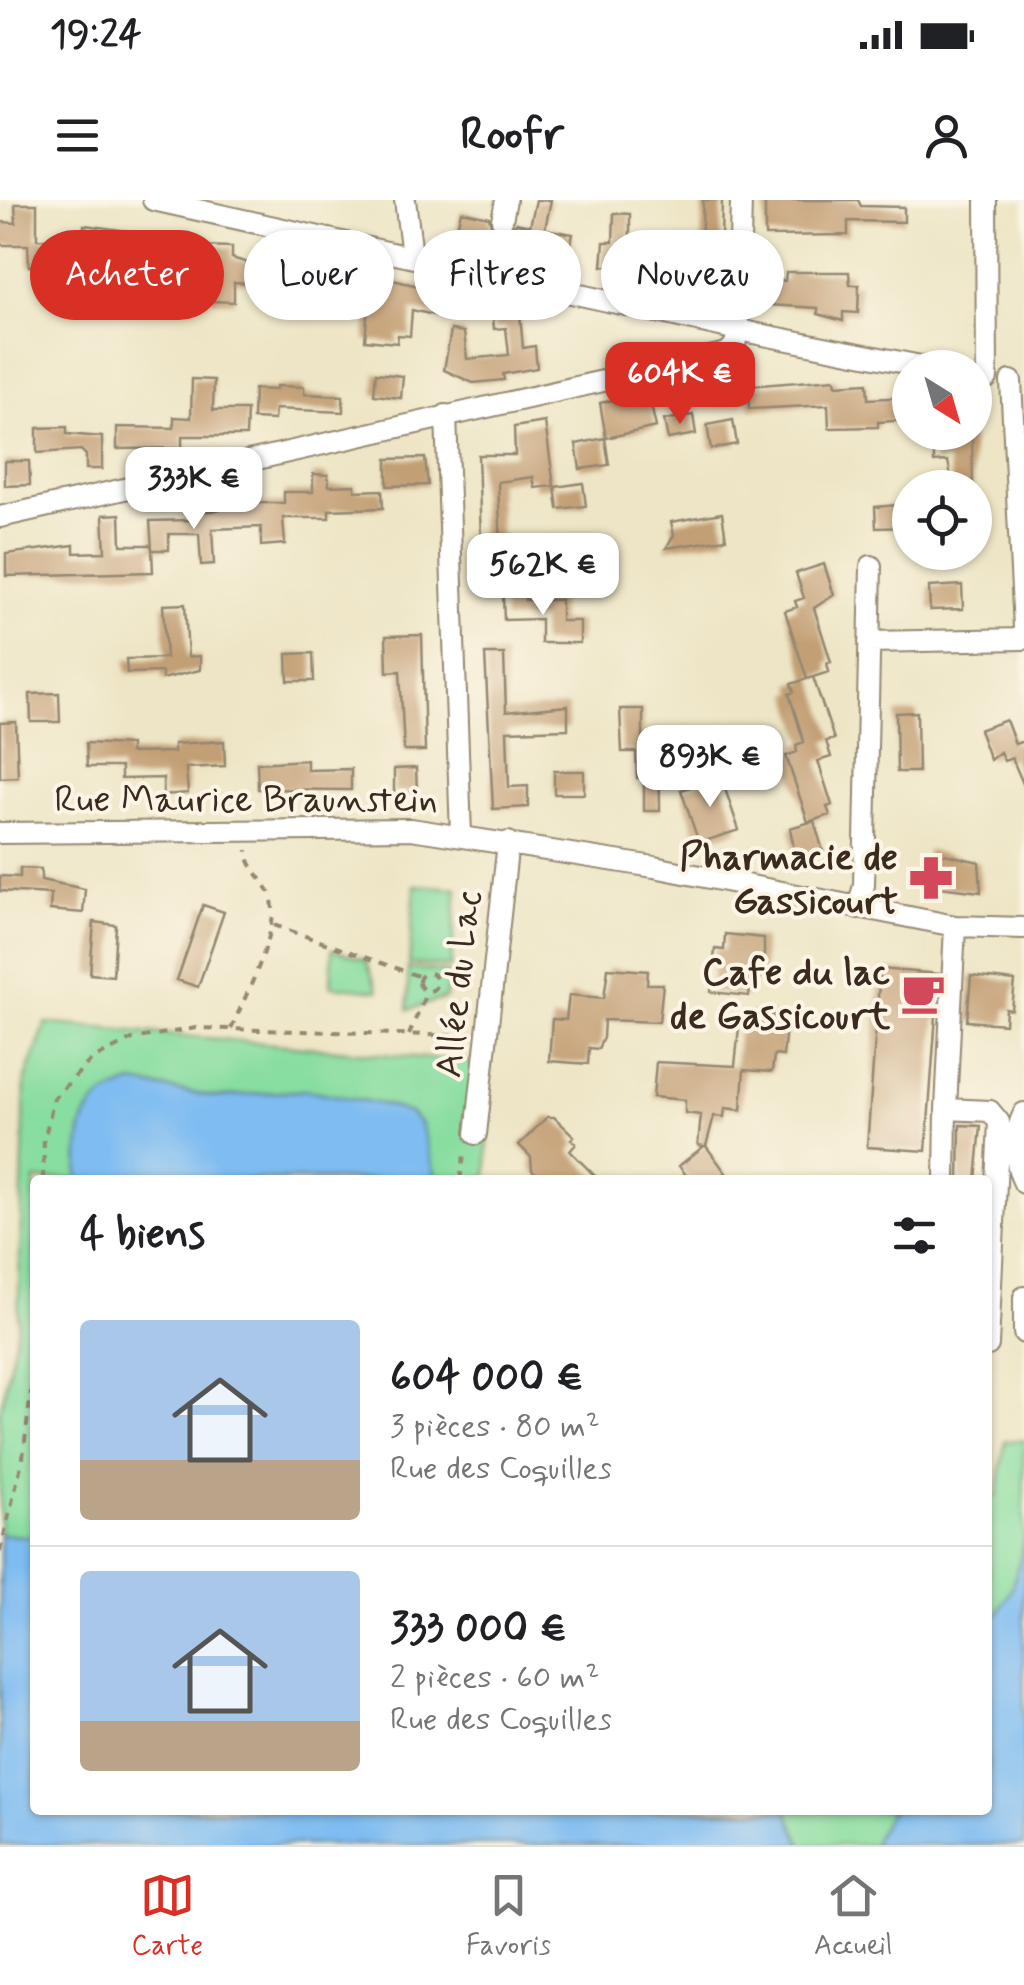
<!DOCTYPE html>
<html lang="fr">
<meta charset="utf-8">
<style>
:root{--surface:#fff;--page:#f6f6f6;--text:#202124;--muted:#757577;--line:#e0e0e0;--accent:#d93025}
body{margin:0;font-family:Mynerve,sans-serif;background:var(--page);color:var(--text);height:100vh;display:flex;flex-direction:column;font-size:38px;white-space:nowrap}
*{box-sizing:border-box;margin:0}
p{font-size:32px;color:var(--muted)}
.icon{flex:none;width:55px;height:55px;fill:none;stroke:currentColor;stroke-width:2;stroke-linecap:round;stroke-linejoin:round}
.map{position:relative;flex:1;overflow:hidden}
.sheet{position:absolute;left:30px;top:975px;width:962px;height:640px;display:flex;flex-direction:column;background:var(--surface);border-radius:10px;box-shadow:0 2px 8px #0004}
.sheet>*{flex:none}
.top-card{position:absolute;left:30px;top:30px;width:965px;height:90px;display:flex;gap:20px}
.needle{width:65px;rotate:143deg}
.fabs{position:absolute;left:892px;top:150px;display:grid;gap:20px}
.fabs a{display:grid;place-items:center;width:100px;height:100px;border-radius:50%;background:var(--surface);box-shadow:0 2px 8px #0004;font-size:50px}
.price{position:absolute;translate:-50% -85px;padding:0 22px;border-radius:20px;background:#fff;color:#222;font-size:32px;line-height:65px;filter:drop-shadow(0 2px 5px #0008)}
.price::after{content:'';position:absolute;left:50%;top:60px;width:30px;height:22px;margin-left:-15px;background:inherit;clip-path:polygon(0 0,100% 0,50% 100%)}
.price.current{background:var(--accent);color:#fff}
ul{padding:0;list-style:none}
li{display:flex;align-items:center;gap:30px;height:250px;padding:0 50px}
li+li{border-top:2px solid var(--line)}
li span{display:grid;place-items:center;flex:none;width:280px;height:200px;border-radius:10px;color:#555}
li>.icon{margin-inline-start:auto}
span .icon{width:120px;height:120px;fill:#fffc;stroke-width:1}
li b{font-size:42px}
h2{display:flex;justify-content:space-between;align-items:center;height:120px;padding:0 50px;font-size:42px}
.pill{padding:0 35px;border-radius:45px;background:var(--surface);box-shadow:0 2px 8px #0004;font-size:35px;line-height:90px}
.pill.current{background:var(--accent);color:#fff}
.status{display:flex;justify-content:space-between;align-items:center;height:70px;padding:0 50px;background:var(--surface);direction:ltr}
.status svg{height:28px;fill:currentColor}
header{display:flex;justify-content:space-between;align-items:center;height:130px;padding:0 50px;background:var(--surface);font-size:45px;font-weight:700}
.dock{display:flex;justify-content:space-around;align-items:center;height:140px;border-top:2px solid var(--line);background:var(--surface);font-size:28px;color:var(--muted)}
.dock a{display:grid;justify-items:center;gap:5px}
.dock .current{color:var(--accent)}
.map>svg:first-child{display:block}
.green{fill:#88dda0;stroke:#62845f;stroke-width:2.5}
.water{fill:#7ebcf1;stroke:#5c7388;stroke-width:2.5}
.building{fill:#c39f74}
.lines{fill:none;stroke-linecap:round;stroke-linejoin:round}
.minor-casing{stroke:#948872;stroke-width:24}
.path{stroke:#948872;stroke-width:4;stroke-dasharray:8 8;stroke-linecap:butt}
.minor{stroke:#fff;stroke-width:20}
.labels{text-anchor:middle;stroke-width:8;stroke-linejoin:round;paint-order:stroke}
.street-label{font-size:38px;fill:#3b2a1e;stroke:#fcf5e5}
.poi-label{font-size:38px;font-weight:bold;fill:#3b2a1e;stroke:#fcf5e5;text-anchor:end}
</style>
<div class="status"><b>19:24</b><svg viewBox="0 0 49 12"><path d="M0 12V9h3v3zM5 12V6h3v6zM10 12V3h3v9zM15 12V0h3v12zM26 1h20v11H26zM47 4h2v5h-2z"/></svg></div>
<header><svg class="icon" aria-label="menu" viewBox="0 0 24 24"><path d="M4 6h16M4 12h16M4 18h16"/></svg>Roofr<svg class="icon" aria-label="person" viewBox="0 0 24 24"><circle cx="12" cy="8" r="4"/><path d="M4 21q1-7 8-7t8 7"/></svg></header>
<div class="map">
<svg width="1024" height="1645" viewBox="0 0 1024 1645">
<rect width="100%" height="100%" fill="#fcf5e5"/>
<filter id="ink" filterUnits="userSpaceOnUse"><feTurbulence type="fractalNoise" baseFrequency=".01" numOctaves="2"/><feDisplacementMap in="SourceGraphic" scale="20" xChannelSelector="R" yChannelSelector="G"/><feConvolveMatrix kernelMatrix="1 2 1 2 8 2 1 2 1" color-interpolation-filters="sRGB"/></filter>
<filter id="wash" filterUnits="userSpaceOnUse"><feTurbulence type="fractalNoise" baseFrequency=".0048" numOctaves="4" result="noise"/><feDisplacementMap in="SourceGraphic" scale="40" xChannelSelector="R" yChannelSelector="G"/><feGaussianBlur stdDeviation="2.25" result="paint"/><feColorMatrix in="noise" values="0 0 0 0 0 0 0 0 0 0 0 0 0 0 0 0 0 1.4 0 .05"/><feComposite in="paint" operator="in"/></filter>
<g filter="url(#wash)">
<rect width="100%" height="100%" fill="#ede5c5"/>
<path class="green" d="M 415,685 L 457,688 L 451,767 L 409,764 Z
M 332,749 L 366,760 L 378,791 L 331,786 Z
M 408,768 L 449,772 L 446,798 L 408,810 Z
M 46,823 L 489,864 L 487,980 L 35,980 L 35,1610 L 988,1610 L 988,1296 L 997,1295 L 1005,1241 L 1024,1240 L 1024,1645 L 0,1645 L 0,1212 L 18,1124 L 25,881 Z"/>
<path class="water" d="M 133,883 L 217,897 L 307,890 L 387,905 L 410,913 L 421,924 L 437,980 L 78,980 C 79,928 78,900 133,883 Z
M 0,1334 L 35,1337 L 35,1610 L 787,1610 L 802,1645 L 0,1645 Z
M 1024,1337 L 1024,1645 L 872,1645 L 891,1610 L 988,1610 L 988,1423 C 1014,1399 1017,1371 1024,1337 Z"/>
<g id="blocks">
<path class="building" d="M 536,0 L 551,0 L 545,29 L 573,34 L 568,56 L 512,44 L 509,32 L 516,23 L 530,26 Z
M 703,0 L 722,0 L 720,78 L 649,77 L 642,73 L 642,67 L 602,66 L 604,42 L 613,42 L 614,13 L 630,14 L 630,44 L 639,46 L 639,51 L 684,54 L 685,44 L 701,45 Z
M 765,0 L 858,0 L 861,6 L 904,7 L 904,22 L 848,21 L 848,35 L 765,36 Z
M 15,4 L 37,4 L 37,39 L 83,40 L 84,25 L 129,31 L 128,56 L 119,56 L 119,86 L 95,86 L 96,79 L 69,79 L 69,66 L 29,66 L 28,45 L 0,45 L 0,22 L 16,23 Z
M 461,11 L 489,17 L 492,29 L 485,39 L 456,32 Z
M 201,46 L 232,47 L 232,58 L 251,64 L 250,83 L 234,82 L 234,102 L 211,101 L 211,88 L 201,88 Z
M 148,51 L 170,52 L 169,75 L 148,75 Z
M 270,71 L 363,73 L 452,94 L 447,118 L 412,110 L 410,136 L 398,135 L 397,143 L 365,140 L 369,95 L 335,92 L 334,116 L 297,113 L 298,93 L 268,91 Z
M 786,72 L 849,72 L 850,85 L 859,85 L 858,113 L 843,112 L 843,121 L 818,114 L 818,108 L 769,105 L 771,80 L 785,81 Z
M 519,103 L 523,148 L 535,146 L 537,168 L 503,174 L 504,180 L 473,183 L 444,170 L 451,130 L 464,132 L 467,159 L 509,155 L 506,128 L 494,129 L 492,105 Z
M 376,173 L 403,176 L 401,198 L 374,195 Z
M 192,179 L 214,180 L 213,210 L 247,210 L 246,236 L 182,236 L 182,248 L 117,249 L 117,227 L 174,228 L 174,217 L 191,218 Z
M 835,179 L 836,185 L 867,183 L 868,199 L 910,197 L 910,220 L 878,222 L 878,227 L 829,228 L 828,205 L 749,209 L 748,186 Z
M 276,186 L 304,187 L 304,194 L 343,196 L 343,212 L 275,209 L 274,220 L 253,219 L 254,189 L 276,190 Z
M 648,192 L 656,227 L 606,238 L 600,203 Z
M 693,215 L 696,234 L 668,239 L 664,220 Z
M 733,220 L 737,244 L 711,249 L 707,225 Z
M 545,222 L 554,286 L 535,288 L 533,277 L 498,282 L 502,368 L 482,369 L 478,255 L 515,255 L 514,227 Z
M 67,227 L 67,234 L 102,237 L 102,269 L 86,269 L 86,255 L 81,250 L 37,253 L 37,228 Z
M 972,236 L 973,288 L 953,288 L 948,261 L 934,262 L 934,237 Z
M 605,238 L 609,265 L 580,269 L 576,244 Z
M 425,258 L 428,285 L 387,286 L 387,259 Z
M 5,261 L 29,261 L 30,285 L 5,286 Z
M 313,274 L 328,275 L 329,286 L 355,285 L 355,291 L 382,290 L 383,308 L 329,310 L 329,318 L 283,318 L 285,344 L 261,346 L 261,327 L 212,329 L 214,364 L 201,365 L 199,334 L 169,334 L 169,350 L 152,350 L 153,372 L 6,376 L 6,354 L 74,345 L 74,353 L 105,352 L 103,315 L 120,314 L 121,345 L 151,345 L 152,349 L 150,321 L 192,320 L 192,311 L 211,311 L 231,307 L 231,303 L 284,303 L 284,292 L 313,292 Z
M 583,283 L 586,306 L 558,309 L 555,287 Z
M 910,304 L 910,327 L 876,328 L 875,307 Z
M 722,313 L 726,339 L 666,348 L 674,335 L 671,322 Z
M 824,364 L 834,395 L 814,408 L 831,462 L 827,463 L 829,472 L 807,479 L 785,411 L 797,407 L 795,401 L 804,398 L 796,373 Z
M 962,385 L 963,409 L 930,410 L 929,387 Z
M 525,394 L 525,400 L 561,400 L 561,421 L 580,421 L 580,443 L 541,443 L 541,419 L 504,420 L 503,395 Z
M 185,404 L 188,457 L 200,456 L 200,470 L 162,479 L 162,472 L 127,473 L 126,459 L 166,458 L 163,405 Z
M 422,435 L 425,551 L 404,551 L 400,471 L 387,472 L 386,436 Z
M 313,453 L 314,481 L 288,481 L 287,454 Z
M 485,454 L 504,454 L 506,512 L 568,506 L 568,529 L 507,531 L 509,587 L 528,586 L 528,607 L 493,609 Z
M 813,477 L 834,539 L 826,541 L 831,557 L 818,561 L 832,605 L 827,607 L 830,615 L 808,622 L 786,556 L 797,552 L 796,545 L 804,542 L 789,494 L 794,492 L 791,484 Z
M 59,493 L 60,522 L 31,522 L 30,494 Z
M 620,509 L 643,509 L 643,539 L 659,539 L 660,611 L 644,611 L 644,578 L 637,578 L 636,552 L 622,552 Z
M 917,512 L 918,572 L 897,572 L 896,513 Z
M 1006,520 L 1015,544 L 1024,541 L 1024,586 L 1012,558 L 1004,561 L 1000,552 L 990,560 L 979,530 Z
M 16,522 L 18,577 L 0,578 L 0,523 Z
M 663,539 L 734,539 L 739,555 L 669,555 Z
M 224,541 L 225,566 L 186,568 L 188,593 L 163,595 L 163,578 L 121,579 L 121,567 L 87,567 L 86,543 L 130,545 L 130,553 L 174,552 L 174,544 Z
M 307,560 L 307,570 L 351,569 L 351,590 L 258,589 L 257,563 Z
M 416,568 L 417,592 L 394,592 L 394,569 Z
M 554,571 L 584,571 L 584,594 L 554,594 Z
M 721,577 L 739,630 L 699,643 L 681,590 Z
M 814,621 L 823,651 L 796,660 L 790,628 Z
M 927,650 L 979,662 L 981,692 L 921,685 Z
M 20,668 L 41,669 L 41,680 L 85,689 L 83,713 L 50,710 L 51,694 L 0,691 L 0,676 L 20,677 Z
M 203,705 L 224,712 L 198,787 L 177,780 Z
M 94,722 L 116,725 L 113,776 L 90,774 Z
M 725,734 L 764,738 L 764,770 L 760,780 L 751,779 L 749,796 L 711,792 L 715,749 L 724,750 Z
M 608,768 L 648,771 L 647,784 L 663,784 L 659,822 L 604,820 L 603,838 L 598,849 L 589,848 L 588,864 L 549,861 L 552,819 L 566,820 L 569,795 L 604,798 Z
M 880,769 L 939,774 L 926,951 L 867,947 Z
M 971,776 L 1015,781 L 1012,810 L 1006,809 L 1005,824 L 967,821 Z
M 748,813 L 787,816 L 783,856 L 774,855 L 772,872 L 744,870 L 741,910 L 725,908 L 724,917 L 714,916 L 706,946 L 726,973 L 717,980 L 690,980 L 679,966 L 704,946 L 698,945 L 701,915 L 685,913 L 685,900 L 653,897 L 656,862 L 735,866 L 739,827 L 747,829 Z
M 547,917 L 554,917 L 574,936 L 571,939 L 576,944 L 570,951 L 599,980 L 543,980 L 532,970 L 531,957 L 519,945 Z
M 960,925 L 981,926 L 976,980 L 959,980 Z"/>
</g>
</g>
<g filter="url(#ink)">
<use href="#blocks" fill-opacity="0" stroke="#948872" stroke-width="2.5"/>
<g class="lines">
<g class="minor-casing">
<path id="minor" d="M 153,0 L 738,130 L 931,168
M 405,0 L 412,55
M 986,0 L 987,178
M 502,20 L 506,0
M 493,74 L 499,41
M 1011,181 L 1024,427
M 446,215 L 461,635
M 0,317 L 727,153 L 735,145 L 738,130 L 741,0
M 869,442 L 1024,439
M 0,633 L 411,629 L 654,667 L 955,726 L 1024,728
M 858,708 L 864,685 L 871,366
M 955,726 L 946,909 L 990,911 L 999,922 L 988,1145
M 1024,913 C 1013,934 1013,962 1024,983
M 476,934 L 508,642
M 945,980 L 946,909
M 1024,1097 L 1024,1133"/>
</g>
<path class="path" d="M 274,725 L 421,777
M419 782a9 9 0 1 1 18 0a9 9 0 1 1-18 0Z
M 231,829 C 244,798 282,728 271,697 C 266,679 247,669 247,650
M 409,835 L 426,793
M 43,980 L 44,940 L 54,898 L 91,860 L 132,839 L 196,828 L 466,836
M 460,980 L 465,950
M 0,1352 L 23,1257 L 35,1159"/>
<use href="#minor" class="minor"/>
</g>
</g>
<defs>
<g id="pharmacy-bare" transform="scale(3.45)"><path d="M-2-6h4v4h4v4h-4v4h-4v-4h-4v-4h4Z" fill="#d1495b" stroke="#fcf5e5" stroke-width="2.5" paint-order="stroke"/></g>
<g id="cafe-bare" transform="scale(3.45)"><path d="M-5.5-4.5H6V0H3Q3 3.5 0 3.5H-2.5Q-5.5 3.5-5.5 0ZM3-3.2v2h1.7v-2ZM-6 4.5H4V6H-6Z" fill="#d1495b" stroke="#fcf5e5" stroke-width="2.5" paint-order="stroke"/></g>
</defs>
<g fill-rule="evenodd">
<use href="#pharmacy-bare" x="931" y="678"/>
<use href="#cafe-bare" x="923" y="793"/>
</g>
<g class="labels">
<g class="street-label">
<text x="246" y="611">Rue Maurice Braunstein</text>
<text transform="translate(457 784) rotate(-84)" y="13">Allée du Lac</text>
</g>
<g class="poi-label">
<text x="898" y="669">Pharmacie de<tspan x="898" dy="44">Gassicourt</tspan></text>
<text x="890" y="784">Cafe du lac<tspan x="890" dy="44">de Gassicourt</tspan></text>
</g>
</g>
</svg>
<div class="fabs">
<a><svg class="needle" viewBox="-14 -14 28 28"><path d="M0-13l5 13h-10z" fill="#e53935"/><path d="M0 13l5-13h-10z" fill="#757577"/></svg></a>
<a><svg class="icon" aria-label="locate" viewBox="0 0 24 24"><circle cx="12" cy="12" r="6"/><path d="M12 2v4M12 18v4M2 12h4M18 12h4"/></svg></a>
</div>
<b class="price current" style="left:680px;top:227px">604K €</b>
<b class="price" style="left:194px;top:332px">333K €</b>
<b class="price" style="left:543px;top:418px">562K €</b>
<b class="price" style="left:710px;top:610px">893K €</b>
<div class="top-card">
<a class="pill current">Acheter</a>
<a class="pill">Louer</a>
<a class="pill">Filtres</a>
<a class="pill">Nouveau</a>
</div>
<section class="sheet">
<h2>4 biens<svg class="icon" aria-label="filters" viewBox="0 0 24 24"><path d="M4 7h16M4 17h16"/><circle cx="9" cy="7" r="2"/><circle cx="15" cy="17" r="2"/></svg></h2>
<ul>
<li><span style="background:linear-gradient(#a9c7e8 70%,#b9a48a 0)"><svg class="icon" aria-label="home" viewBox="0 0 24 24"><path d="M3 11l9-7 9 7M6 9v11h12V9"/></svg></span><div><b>604 000 €</b><p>3 pièces · 80 m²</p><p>Rue des Coquilles</p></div></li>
<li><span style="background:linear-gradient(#a9c7e8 75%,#b9a48a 0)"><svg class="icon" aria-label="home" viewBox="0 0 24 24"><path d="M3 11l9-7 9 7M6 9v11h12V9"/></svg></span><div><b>333 000 €</b><p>2 pièces · 60 m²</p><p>Rue des Coquilles</p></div></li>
</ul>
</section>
</div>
<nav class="dock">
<a class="current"><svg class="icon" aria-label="map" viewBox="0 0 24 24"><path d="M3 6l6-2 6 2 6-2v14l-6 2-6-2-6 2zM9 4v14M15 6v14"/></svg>Carte</a>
<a><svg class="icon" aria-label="saved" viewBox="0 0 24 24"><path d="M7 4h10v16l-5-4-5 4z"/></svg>Favoris</a>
<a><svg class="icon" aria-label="home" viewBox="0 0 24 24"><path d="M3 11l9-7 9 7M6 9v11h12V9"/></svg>Accueil</a>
</nav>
